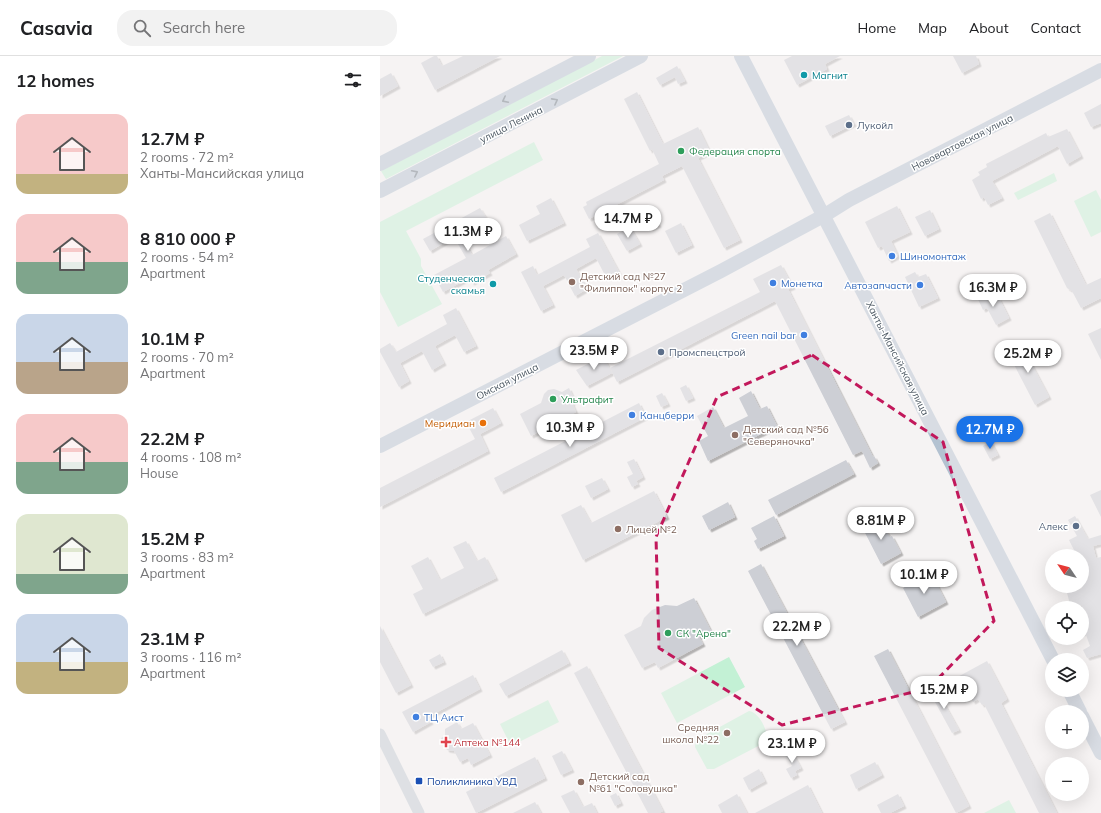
<!DOCTYPE html>
<meta charset="utf-8">
<style>
:root{--surface:#fff;--page:#f2f2f2;--text:#202124;--muted:#757577;--line:#e0e0e0;--accent:#1a73e8}
body{margin:0;font-family:Mulish,sans-serif;background:var(--page);color:var(--text);height:100vh;display:flex;flex-direction:column;font-size:15px;white-space:nowrap}
*{box-sizing:border-box;margin:0}
p{font-size:13px;color:var(--muted)}
.icon{flex:none;width:22px;height:22px;fill:none;stroke:currentColor;stroke-width:2;stroke-linecap:round;stroke-linejoin:round}
.map{position:relative;flex:1;overflow:hidden}
.drawer{display:flex;flex-direction:column;background:var(--surface);width:380px}
.drawer>*{flex:none}
.needle{width:26px;rotate:305deg}
.fabs{position:absolute;left:665px;top:493px;display:grid;gap:8px}
.fabs a{display:grid;place-items:center;width:44px;height:44px;border-radius:50%;background:var(--surface);box-shadow:0 4px 16px #0002;font-size:20px}
.price{position:absolute;translate:-50% -34px;padding:0 9px;border-radius:14px;background:#fff;color:#222;font-size:13px;line-height:26px;filter:drop-shadow(0 1px 2px #0008)}
.price::after{content:'';position:absolute;left:50%;top:24px;width:12px;height:9px;margin-left:-6px;background:inherit;clip-path:polygon(0 0,100% 0,50% 100%)}
.price.active{background:var(--accent);color:#fff}
ul{padding:0;list-style:none}
li{display:flex;align-items:center;gap:12px;height:100px;padding:0 16px}
li span{display:grid;place-items:center;flex:none;width:112px;height:80px;border-radius:12px;color:#555}
li>.icon{margin-inline-start:auto}
span .icon{width:48px;height:48px;fill:#fffc;stroke-width:1}
li b{font-size:17px}
h2{display:flex;justify-content:space-between;align-items:center;height:48px;padding:0 16px;font-size:17px}
header{display:flex;align-items:center;gap:24px;box-sizing:border-box;height:56px;padding:0 20px;background:var(--surface);border-bottom:1px solid var(--line)}
header strong{font-size:19px}
nav{display:flex;gap:22px;margin-inline-start:auto;font-size:14px}
.search{width:280px;height:36px;background:var(--page);display:flex;align-items:center;gap:10px;box-sizing:border-box;padding:0 14px;border-radius:16px;color:var(--muted);font-size:15px}
main{display:flex;flex:1;min-height:0}
.map>svg:first-child{display:block}
.green{fill:#c3f1d5}
.building{fill:#cdcfd5;filter:url(#shadow)}
.lines{fill:none;stroke-linecap:round;stroke-linejoin:round}
.minor{stroke:#c1cad2;stroke-width:11}
.major{stroke:#b3c2d1;stroke-width:14}
.oneway{stroke:#64717d}
.marked{fill:none;stroke:#c2185b;stroke-width:3;stroke-dasharray:8 5;stroke-linejoin:round}
.culture-dot{fill:#0f9aa8;stroke:#fff;stroke-width:1.5}
.service-dot{fill:#5c6f8a;stroke:#fff;stroke-width:1.5}
.leisure-dot{fill:#2e9e5b;stroke:#fff;stroke-width:1.5}
.shop-dot{fill:#3f7fe0;stroke:#fff;stroke-width:1.5}
.education-dot{fill:#8d6e63;stroke:#fff;stroke-width:1.5}
.food-dot{fill:#e8710a;stroke:#fff;stroke-width:1.5}
.health-dot{fill:#e0444e;stroke:#fff;stroke-width:1.5}
.transit-dot{fill:#1a4fb4;stroke:#fff;stroke-width:1.5}
.labels{text-anchor:middle;stroke-width:3;stroke-linejoin:round;paint-order:stroke}
.culture-label{font-size:10px;fill:#0d838f;stroke:#fff;text-anchor:start}
.street-label{font-size:10px;fill:#4a5661;stroke:#fff}
.service-label{font-size:10px;fill:#4e5e75;stroke:#fff;text-anchor:start}
.leisure-label{font-size:10px;fill:#27864d;stroke:#fff;text-anchor:start}
.shop-label{font-size:10px;fill:#366cbe;stroke:#fff;text-anchor:start}
.education-label{font-size:10px;fill:#785e54;stroke:#fff;text-anchor:start}
.food-label{font-size:10px;fill:#c56008;stroke:#fff;text-anchor:end}
.health-label{font-size:10px;fill:#be3a42;stroke:#fff;text-anchor:start}
.transit-label{font-size:10px;fill:#164399;stroke:#fff;text-anchor:start}
</style>
<header>
<strong>Casavia</strong>
<div class="search"><svg class="icon" aria-label="search" viewBox="0 0 24 24"><circle cx="10" cy="10" r="6"/><path d="M15 15l6 6"/></svg>Search here</div>
<nav><a>Home</a><a>Map</a><a>About</a><a>Contact</a></nav>
</header>
<main>
<section class="drawer">
<h2>12 homes<svg class="icon" aria-label="filters" viewBox="0 0 24 24"><path d="M4 7h16M4 17h16"/><circle cx="9" cy="7" r="2"/><circle cx="15" cy="17" r="2"/></svg></h2>
<ul>
<li><span style="background:linear-gradient(#f6c9c9 75%,#c2b280 0)"><svg class="icon" aria-label="home" viewBox="0 0 24 24"><path d="M3 11l9-7 9 7M6 9v11h12V9"/></svg></span><div><b>12.7M ₽</b><p>2 rooms · 72 m²</p><p>Ханты-Мансийская улица</p></div></li>
<li><span style="background:linear-gradient(#f6c9c9 60%,#7fa58c 0)"><svg class="icon" aria-label="home" viewBox="0 0 24 24"><path d="M3 11l9-7 9 7M6 9v11h12V9"/></svg></span><div><b>8 810 000 ₽</b><p>2 rooms · 54 m²</p><p>Apartment</p></div></li>
<li><span style="background:linear-gradient(#c9d6e8 60%,#b9a48a 0)"><svg class="icon" aria-label="home" viewBox="0 0 24 24"><path d="M3 11l9-7 9 7M6 9v11h12V9"/></svg></span><div><b>10.1M ₽</b><p>2 rooms · 70 m²</p><p>Apartment</p></div></li>
<li><span style="background:linear-gradient(#f6c9c9 60%,#7fa58c 0)"><svg class="icon" aria-label="home" viewBox="0 0 24 24"><path d="M3 11l9-7 9 7M6 9v11h12V9"/></svg></span><div><b>22.2M ₽</b><p>4 rooms · 108 m²</p><p>House</p></div></li>
<li><span style="background:linear-gradient(#dfe7d0 75%,#7fa58c 0)"><svg class="icon" aria-label="home" viewBox="0 0 24 24"><path d="M3 11l9-7 9 7M6 9v11h12V9"/></svg></span><div><b>15.2M ₽</b><p>3 rooms · 83 m²</p><p>Apartment</p></div></li>
<li><span style="background:linear-gradient(#c9d6e8 60%,#c2b280 0)"><svg class="icon" aria-label="home" viewBox="0 0 24 24"><path d="M3 11l9-7 9 7M6 9v11h12V9"/></svg></span><div><b>23.1M ₽</b><p>3 rooms · 116 m²</p><p>Apartment</p></div></li>
</ul>
</section>
<div class="map">
<svg width="721" height="757" viewBox="0 0 721 757">
<defs>
<filter id="shadow"><feDropShadow dx="2.5" dy="2.5" stdDeviation="0" flood-color="#0004"/></filter>
</defs>
<rect width="100%" height="100%" fill="#f5f3f3"/>
<path class="green" d="M 222,0 L 243,0 L 6,123 L 1,115 Z
M 154,86 L 163,104 L 26,175 L 41,203 L 41,210 L 62,248 L 18,271 L 0,236 L 0,166 Z
M 674,117 L 677,125 L 638,144 L 634,137 Z
M 716,134 L 721,144 L 721,176 L 711,181 L 694,145 Z
M 349,601 L 365,631 L 297,667 L 281,637 Z
M 168,644 L 179,666 L 131,690 L 120,668 Z
M 369,655 C 379,656 390,677 386,686 L 334,713 L 327,713 L 315,691 L 316,684 Z
M 629,744 L 636,757 L 604,757 Z"/>
<path class="building" d="M 54,0 L 57,0 L 62,10 L 83,0 L 120,0 L 55,34 L 41,7 Z
M 412,0 L 460,0 L 445,8 L 447,13 L 417,29 L 404,4 Z
M 573,0 L 596,0 L 599,8 L 582,17 Z
M 297,10 L 305,25 L 298,28 L 295,21 L 280,29 L 276,22 Z
M 11,17 L 18,30 L 0,40 L 0,23 Z
M 257,36 L 283,88 L 318,71 L 330,96 L 318,102 L 360,184 L 344,192 L 302,110 L 282,120 L 284,124 L 209,163 L 203,151 L 207,149 L 206,146 L 279,108 L 272,93 L 270,95 L 244,43 Z
M 721,48 L 721,67 L 711,71 L 704,57 Z
M 469,59 L 474,68 L 450,80 L 445,70 Z
M 687,73 L 701,100 L 687,108 L 678,90 L 612,125 L 622,142 L 608,149 L 604,141 L 601,143 L 592,124 L 600,119 L 598,116 L 607,111 L 606,108 L 666,77 L 668,81 Z
M 171,142 L 184,167 L 147,185 L 139,169 L 160,158 L 156,150 Z
M 517,150 L 530,176 L 511,185 L 518,200 L 509,205 L 502,190 L 498,192 L 485,166 Z
M 100,152 L 107,163 L 81,178 L 92,199 L 126,180 L 136,198 L 108,214 L 110,217 L 92,227 L 89,222 L 63,236 L 54,219 L 86,202 L 74,181 L 50,195 L 43,183 Z
M 550,154 L 559,173 L 545,180 L 535,161 Z
M 670,157 L 706,229 L 721,222 L 721,242 L 701,252 L 692,235 L 687,232 L 654,165 Z
M 274,159 L 279,169 L 271,172 L 266,162 Z
M 301,167 L 312,189 L 296,197 L 285,175 Z
M 250,171 L 260,188 L 247,195 L 237,178 Z
M 218,177 L 239,216 L 227,223 L 216,202 L 196,213 L 207,233 L 195,240 L 184,219 L 163,230 L 173,249 L 161,255 L 141,216 L 153,210 L 157,219 L 210,191 L 206,183 Z
M 401,209 L 413,231 L 408,233 L 493,401 L 494,400 L 498,407 L 490,412 L 482,395 L 473,399 L 395,245 L 237,326 L 230,312 L 380,236 L 373,223 Z
M 535,216 L 538,221 L 546,218 L 558,242 L 539,251 L 525,221 Z
M 603,235 L 610,247 L 619,242 L 629,262 L 616,269 L 607,252 L 603,254 L 596,239 Z
M 76,252 L 96,290 L 84,296 L 75,279 L 55,290 L 64,307 L 52,314 L 42,295 L 20,307 L 29,325 L 19,331 L 0,296 L 0,293 L 10,287 L 16,296 L 67,268 L 63,259 Z
M 721,272 L 721,304 L 708,278 Z
M 641,288 L 669,341 L 655,349 L 627,295 Z
M 223,300 L 232,317 L 207,330 L 196,314 Z
M 306,329 L 313,342 L 306,345 L 300,332 Z
M 189,332 L 195,345 L 192,347 L 196,356 L 151,380 L 140,358 L 161,347 L 164,338 L 168,334 L 174,333 L 182,336 Z
M 371,335 L 380,353 L 387,350 L 397,370 L 328,405 L 319,385 L 328,380 L 317,360 L 333,351 L 344,372 L 368,360 L 359,342 Z
M 282,337 L 288,348 L 281,351 L 276,340 Z
M 259,347 L 266,361 L 121,436 L 114,422 Z
M 113,352 L 121,367 L 100,378 L 108,395 L 0,451 L 0,432 L 95,383 L 86,366 Z
M 611,386 L 618,399 L 610,403 L 603,390 Z
M 254,403 L 263,421 L 256,425 L 258,428 L 252,431 L 247,421 L 253,418 L 247,406 Z
M 466,404 L 474,418 L 396,459 L 388,444 Z
M 222,422 L 228,433 L 211,442 L 205,430 Z
M 721,434 L 721,461 L 710,439 Z
M 274,435 L 287,461 L 203,504 L 181,459 L 201,449 L 211,467 Z
M 348,446 L 355,461 L 329,474 L 322,460 Z
M 394,460 L 404,480 L 378,493 L 374,485 L 377,483 L 371,472 Z
M 695,460 L 708,483 L 721,479 L 721,488 L 713,490 L 716,502 L 721,501 L 721,598 L 707,602 L 703,594 L 710,590 L 705,576 L 702,578 L 702,549 L 691,552 L 687,537 L 702,532 L 702,500 L 681,500 L 681,498 L 694,494 L 689,484 L 697,480 L 688,464 Z
M 494,462 L 501,466 L 510,481 L 512,480 L 521,497 L 501,508 L 481,469 Z
M 86,485 L 97,505 L 105,501 L 116,522 L 43,558 L 33,538 L 43,533 L 31,510 L 48,501 L 60,524 L 84,512 L 73,491 Z
M 381,508 L 465,666 L 451,673 L 368,515 Z
M 551,517 L 566,546 L 538,561 L 523,532 Z
M 314,542 L 331,575 L 319,581 L 323,588 L 278,612 L 275,606 L 262,612 L 244,579 L 261,570 L 264,562 L 272,554 L 285,549 L 297,550 Z
M 0,570 L 31,629 L 16,637 L 0,606 Z
M 508,593 L 589,750 L 576,757 L 494,600 Z
M 182,594 L 189,607 L 126,640 L 119,628 Z
M 60,598 L 64,606 L 53,611 L 49,604 Z
M 607,605 L 627,643 L 621,647 L 677,757 L 659,757 L 604,648 L 602,649 L 598,643 L 593,646 L 590,640 L 582,644 L 572,624 Z
M 207,610 L 283,755 L 279,757 L 268,757 L 194,617 Z
M 93,619 L 100,633 L 48,661 L 51,666 L 33,676 L 22,656 Z
M 555,631 L 579,674 L 572,677 L 549,635 Z
M 77,666 L 81,673 L 93,667 L 110,699 L 91,709 L 88,702 L 80,706 L 74,695 L 67,694 L 61,682 L 65,680 L 65,673 Z
M 411,694 L 421,712 L 415,715 L 417,719 L 411,722 L 406,713 L 412,710 L 405,697 Z
M 182,695 L 192,714 L 181,719 L 172,700 Z
M 155,701 L 165,722 L 96,757 L 86,736 Z
M 495,706 L 502,719 L 476,733 L 470,719 Z
M 379,713 L 385,725 L 369,734 L 363,722 Z
M 428,729 L 442,757 L 375,757 Z
M 194,734 L 203,751 L 212,747 L 217,757 L 190,757 L 181,740 Z
M 236,737 L 241,747 L 235,750 L 230,740 Z
M 357,738 L 367,757 L 342,757 L 338,749 Z
M 518,738 L 524,750 L 510,757 L 501,757 L 497,749 Z
M 155,746 L 161,757 L 133,757 Z"/>
<g class="lines">
<path class="minor" d="M 0,678 L 39,757"/>
<path class="major" d="M 361,0 L 673,604
M 0,108 L 209,0
M 0,135 L 261,0
M 0,390 L 341,215 L 445,159 L 469,144 L 721,14
M 689,634 L 700,656
M 702,660 L 721,697"/>
</g>
<defs><path id="oneway-chevron" d="M-2-3.5L2.5 0L-2 3.5" fill="none" stroke-width="1.6" stroke-linecap="round" stroke-linejoin="round"/></defs>
<g class="oneway">
<use href="#oneway-chevron" transform="translate(125 44) rotate(153)"/>
<use href="#oneway-chevron" transform="translate(175 45) rotate(-28)"/>
<use href="#oneway-chevron" transform="translate(35 117) rotate(-27)"/>
</g>
<path d="M0 0H721V757H0ZM 432,299 L 563,386 L 614,565 L 549,632 L 402,669 L 279,592 L 276,481 L 337,341 Z" fill="#f5f3f3" fill-opacity=".55" fill-rule="evenodd"/>
<path class="marked" d="M 432,299 L 563,386 L 614,565 L 549,632 L 402,669 L 279,592 L 276,481 L 337,341 Z"/>
<g class="culture-dot">
<circle cx="424" cy="19" r="4"/>
<circle cx="113" cy="228" r="4"/>
</g>
<g class="service-dot">
<circle cx="469" cy="69" r="4"/>
<circle cx="281" cy="296" r="4"/>
<circle cx="696" cy="470" r="4"/>
</g>
<g class="leisure-dot">
<circle cx="301" cy="95" r="4"/>
<circle cx="173" cy="343" r="4"/>
<circle cx="288" cy="577" r="4"/>
</g>
<g class="shop-dot">
<circle cx="512" cy="200" r="4"/>
<circle cx="393" cy="227" r="4"/>
<circle cx="540" cy="229" r="4"/>
<circle cx="424" cy="279" r="4"/>
<circle cx="252" cy="359" r="4"/>
<circle cx="36" cy="661" r="4"/>
</g>
<g class="education-dot">
<circle cx="192" cy="226" r="4"/>
<circle cx="355" cy="379" r="4"/>
<circle cx="238" cy="473" r="4"/>
<circle cx="347" cy="677" r="4"/>
<circle cx="201" cy="726" r="4"/>
</g>
<circle class="food-dot" cx="103" cy="367" r="4"/>
<path class="health-dot" d="M64 680h4v4h4v4h-4v4h-4v-4h-4v-4h4z"/>
<rect class="transit-dot" x="35" y="721" width="8" height="8" rx="2"/>
<g class="labels">
<g class="culture-label">
<text x="432" y="23">Магнит</text>
<text x="105" y="226" text-anchor="end">Студенческая<tspan x="105" dy="12">скамья</tspan></text>
</g>
<g class="street-label">
<text transform="translate(131 68) rotate(-27)" y="4">улица Ленина</text>
<text transform="translate(582 86) rotate(-27)" y="4">Нововартовская улица</text>
<text transform="translate(518 302) rotate(63)" y="4">Ханты-Мансийская улица</text>
<text transform="translate(127 325) rotate(-27)" y="4">Омская улица</text>
</g>
<g class="service-label">
<text x="477" y="73">Лукойл</text>
<text x="289" y="300">Промспецстрой</text>
<text x="688" y="474" text-anchor="end">Алекс</text>
</g>
<g class="leisure-label">
<text x="309" y="99">Федерация спорта</text>
<text x="181" y="347">Ультрафит</text>
<text x="296" y="581">СК "Арена"</text>
</g>
<g class="shop-label">
<text x="520" y="204">Шиномонтаж</text>
<text x="401" y="231">Монетка</text>
<text x="532" y="233" text-anchor="end">Автозапчасти</text>
<text x="416" y="283" text-anchor="end">Green nail bar</text>
<text x="260" y="363">Канцберри</text>
<text x="44" y="665">ТЦ Аист</text>
</g>
<g class="education-label">
<text x="200" y="224">Детский сад №27<tspan x="200" dy="12">"Филиппок" корпус 2</tspan></text>
<text x="363" y="377">Детский сад №56<tspan x="363" dy="12">"Северяночка"</tspan></text>
<text x="246" y="477">Лицей №2</text>
<text x="339" y="675" text-anchor="end">Средняя<tspan x="339" dy="12">школа №22</tspan></text>
<text x="209" y="724">Детский сад<tspan x="209" dy="12">№61 "Соловушка"</tspan></text>
</g>
<g class="food-label">
<text x="95" y="371">Меридиан</text>
</g>
<g class="health-label">
<text x="74" y="690">Аптека №144</text>
</g>
<g class="transit-label">
<text x="47" y="729">Поликлиника УВД</text>
</g>
</g>
</svg>
<div class="fabs">
<a><svg class="needle" viewBox="-14 -14 28 28"><path d="M0-13l5 13h-10z" fill="#e53935"/><path d="M0 13l5-13h-10z" fill="#757577"/></svg></a>
<a><svg class="icon" aria-label="locate" viewBox="0 0 24 24"><circle cx="12" cy="12" r="6"/><path d="M12 2v4M12 18v4M2 12h4M18 12h4"/></svg></a>
<a><svg class="icon" aria-label="layers" viewBox="0 0 24 24"><path d="M12 4l9 5-9 5-9-5zM3 14l9 5 9-5"/></svg></a>
<a>+</a>
<a>−</a>
</div>
<b class="price" style="left:248px;top:183px">14.7M ₽</b>
<b class="price" style="left:88px;top:196px">11.3M ₽</b>
<b class="price" style="left:613px;top:252px">16.3M ₽</b>
<b class="price" style="left:214px;top:315px">23.5M ₽</b>
<b class="price" style="left:648px;top:318px">25.2M ₽</b>
<b class="price" style="left:190px;top:392px">10.3M ₽</b>
<b class="price active" style="left:610px;top:394px">12.7M ₽</b>
<b class="price" style="left:501px;top:485px">8.81M ₽</b>
<b class="price" style="left:544px;top:539px">10.1M ₽</b>
<b class="price" style="left:417px;top:591px">22.2M ₽</b>
<b class="price" style="left:564px;top:654px">15.2M ₽</b>
<b class="price" style="left:412px;top:708px">23.1M ₽</b>
</div>
</main>
